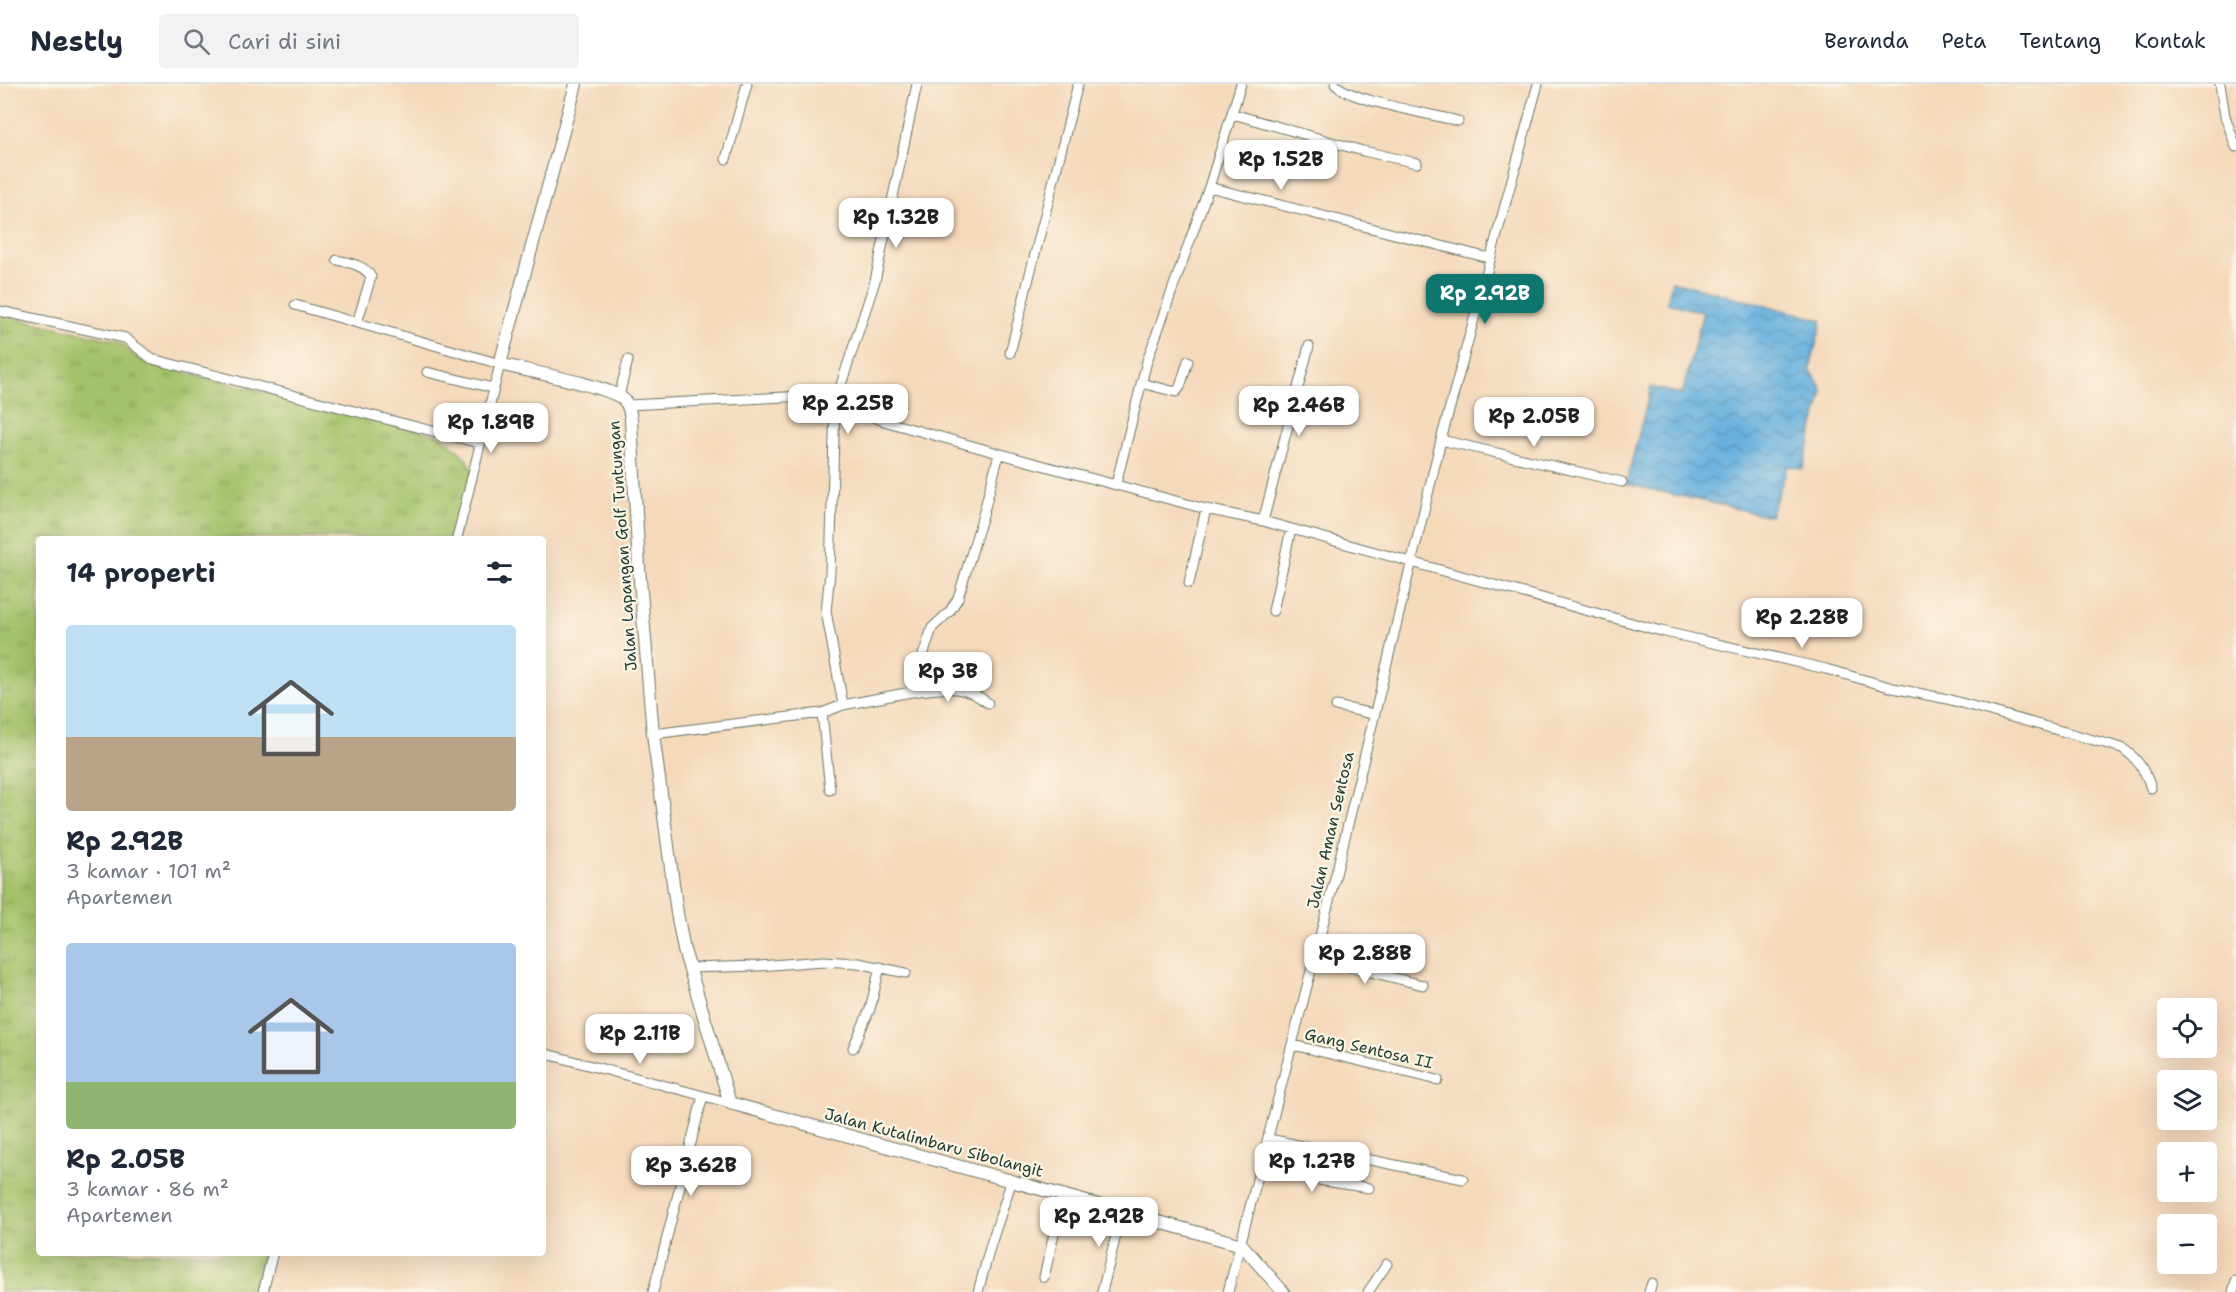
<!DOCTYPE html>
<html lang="id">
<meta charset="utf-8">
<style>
:root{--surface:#fff;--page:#f2f2f3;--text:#1f2937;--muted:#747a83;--line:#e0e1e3;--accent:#0f766e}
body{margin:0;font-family:"Shantell Sans",sans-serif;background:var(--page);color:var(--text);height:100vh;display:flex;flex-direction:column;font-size:22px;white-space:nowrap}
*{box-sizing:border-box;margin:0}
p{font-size:20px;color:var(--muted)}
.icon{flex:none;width:33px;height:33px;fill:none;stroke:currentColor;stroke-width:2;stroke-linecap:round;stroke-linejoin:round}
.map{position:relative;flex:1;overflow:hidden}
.details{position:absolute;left:36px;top:452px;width:510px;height:720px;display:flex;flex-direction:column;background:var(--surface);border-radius:6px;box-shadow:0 6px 24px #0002}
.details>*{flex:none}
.fabs{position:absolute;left:2157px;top:914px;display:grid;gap:12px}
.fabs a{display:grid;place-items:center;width:60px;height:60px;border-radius:6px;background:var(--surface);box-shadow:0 6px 24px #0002;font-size:30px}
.price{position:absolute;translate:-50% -51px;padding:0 14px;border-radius:12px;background:#fff;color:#222;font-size:20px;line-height:39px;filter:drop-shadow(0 2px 3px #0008)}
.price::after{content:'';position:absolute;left:50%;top:36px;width:18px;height:14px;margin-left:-9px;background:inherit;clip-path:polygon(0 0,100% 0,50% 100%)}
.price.current{background:var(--accent);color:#fff}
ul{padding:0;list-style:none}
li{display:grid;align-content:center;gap:12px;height:318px;padding:0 30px}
li span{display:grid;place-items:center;height:186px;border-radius:6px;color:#555}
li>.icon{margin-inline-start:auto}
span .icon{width:108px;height:108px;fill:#fffc;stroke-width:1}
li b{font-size:26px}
h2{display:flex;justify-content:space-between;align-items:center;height:72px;padding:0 30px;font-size:26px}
header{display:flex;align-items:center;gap:36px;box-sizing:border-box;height:84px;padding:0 30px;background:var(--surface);border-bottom:2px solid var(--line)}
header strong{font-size:28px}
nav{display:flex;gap:33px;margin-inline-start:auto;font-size:21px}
.search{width:420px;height:54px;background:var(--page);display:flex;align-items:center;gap:15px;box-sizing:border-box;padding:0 21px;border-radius:6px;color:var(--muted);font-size:22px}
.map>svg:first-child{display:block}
.grass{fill:url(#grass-tufts);stroke:#62804e;stroke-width:1.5}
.water{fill:url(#water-waves);stroke:#44778a;stroke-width:1.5}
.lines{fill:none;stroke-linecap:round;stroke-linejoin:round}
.minor-casing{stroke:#6a7463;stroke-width:11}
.tertiary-casing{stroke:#6a7463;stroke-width:14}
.minor{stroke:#fff;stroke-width:9}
.tertiary{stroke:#fff;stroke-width:12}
.labels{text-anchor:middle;stroke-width:4.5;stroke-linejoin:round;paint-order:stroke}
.street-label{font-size:16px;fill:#1f3d34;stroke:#fcf5e5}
</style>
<header>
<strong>Nestly</strong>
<div class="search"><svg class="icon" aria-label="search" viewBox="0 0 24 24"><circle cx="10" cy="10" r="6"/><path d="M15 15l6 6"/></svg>Cari di sini</div>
<nav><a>Beranda</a><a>Peta</a><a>Tentang</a><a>Kontak</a></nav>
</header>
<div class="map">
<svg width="2236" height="1208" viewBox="0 0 2236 1208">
<defs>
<pattern id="grass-tufts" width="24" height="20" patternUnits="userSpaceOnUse" patternTransform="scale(1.5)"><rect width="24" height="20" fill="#a4c269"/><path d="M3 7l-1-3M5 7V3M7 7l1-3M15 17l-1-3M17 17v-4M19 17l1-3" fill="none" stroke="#859f57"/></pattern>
<pattern id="water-waves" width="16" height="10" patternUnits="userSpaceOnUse" patternTransform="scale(1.5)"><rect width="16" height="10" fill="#68b1df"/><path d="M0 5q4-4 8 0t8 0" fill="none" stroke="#5591b6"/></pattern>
</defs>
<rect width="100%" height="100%" fill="#fcf5e5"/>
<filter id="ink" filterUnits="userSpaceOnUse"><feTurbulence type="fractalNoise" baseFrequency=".0167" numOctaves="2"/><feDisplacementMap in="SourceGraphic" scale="12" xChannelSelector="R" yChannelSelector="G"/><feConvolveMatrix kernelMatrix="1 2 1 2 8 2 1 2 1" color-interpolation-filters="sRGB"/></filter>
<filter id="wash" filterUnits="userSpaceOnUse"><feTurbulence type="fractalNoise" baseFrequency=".008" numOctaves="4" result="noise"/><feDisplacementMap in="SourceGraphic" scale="24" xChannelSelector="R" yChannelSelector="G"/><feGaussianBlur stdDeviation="1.35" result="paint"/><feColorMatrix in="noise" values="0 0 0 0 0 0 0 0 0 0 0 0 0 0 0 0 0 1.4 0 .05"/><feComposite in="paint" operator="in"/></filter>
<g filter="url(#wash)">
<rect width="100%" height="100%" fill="#f4d9bb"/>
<path class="grass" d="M 0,231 L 118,257 L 142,278 L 438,351 C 453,361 467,371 473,389 L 456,454 L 39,454 L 39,1168 L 263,1169 L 254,1208 L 0,1208 Z"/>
<path class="water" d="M 1672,197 L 1822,236 L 1810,285 L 1823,307 L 1803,385 L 1788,382 L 1770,432 L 1626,400 L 1651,303 L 1682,311 L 1703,228 L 1667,219 Z"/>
</g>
<g filter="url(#ink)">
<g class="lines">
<g class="minor-casing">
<path id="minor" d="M 1335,0 C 1350,17 1432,30 1458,37
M 2220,0 L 2225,32 L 2236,63
M 1233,30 L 1363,67 L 1417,79
M 726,75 L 747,0
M 1209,103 L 1489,174
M 337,176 C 349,179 365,181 371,193 L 357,239
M 295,221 L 500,280 L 457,454
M 0,227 L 125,254 L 152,275 L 479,359
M 1010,269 L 1078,0
M 427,288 L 493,304
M 1141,299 L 1176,308 L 1180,303 L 1188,277
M 619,312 L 628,276
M 628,321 L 805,312 L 835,319 L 887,338 L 1030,378 L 1206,425 L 1263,437 L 1661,547 L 1826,585 L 1893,604 L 1947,615 L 2122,664 C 2138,675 2145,686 2151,704
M 1441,356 L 1622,398
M 1116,400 L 1147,277 L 1209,103 L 1241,0
M 1263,437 L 1309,262
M 1189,499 L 1206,425
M 1273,527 L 1291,445
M 911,608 C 943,605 960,598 988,619
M 843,621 L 826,527 L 830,489 L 835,319 L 875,197 L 917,0
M 1336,622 L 1373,630
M 822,629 L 830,706
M 653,650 L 822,629 L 843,621 L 911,608 L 932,544 L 950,527 L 958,514 L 983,431 L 999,370
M 1314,874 L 1423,901
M 689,884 L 759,882 L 823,877 L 858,879 L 906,889
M 1293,961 L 1438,996
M 853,964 L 870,925 L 880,883
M 543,969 L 730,1019
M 1269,1055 L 1463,1095
M 1261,1087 L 1369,1104
M 1044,1193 L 1063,1111
M 263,1208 L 273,1168
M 653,1208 L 703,1012
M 978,1208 L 991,1160 L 1012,1096
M 1102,1208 L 1122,1127
M 1228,1208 L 1336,790 L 1441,356 L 1538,0
M 1368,1208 L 1387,1180
M 1649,1208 L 1652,1199
M 2233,1208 L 2236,1197"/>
</g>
<g class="tertiary-casing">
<path id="tertiary" d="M 576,0 L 500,280 C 522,286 609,302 623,315 C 629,321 630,328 631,336 L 639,484 L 653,650 L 677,829 L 684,866 L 730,1019 L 1242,1161 L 1283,1208"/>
</g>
<use href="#minor" class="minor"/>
<use href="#tertiary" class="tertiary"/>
</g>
</g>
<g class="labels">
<g class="street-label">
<text transform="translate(622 462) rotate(-94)" y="6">Jalan Lapangan Golf Tuntungan</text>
<text transform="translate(1330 746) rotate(-77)" y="6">Jalan Aman Sentosa</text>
<text transform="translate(1369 964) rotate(13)" y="6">Gang Sentosa II</text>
<text transform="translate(934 1058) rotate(15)" y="6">Jalan Kutalimbaru Sibolangit</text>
</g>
</g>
</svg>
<div class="fabs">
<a><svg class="icon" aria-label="locate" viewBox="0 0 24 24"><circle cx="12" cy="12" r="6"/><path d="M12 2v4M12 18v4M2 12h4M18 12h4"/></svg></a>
<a><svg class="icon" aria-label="layers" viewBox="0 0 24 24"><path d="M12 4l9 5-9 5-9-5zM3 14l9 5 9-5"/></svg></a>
<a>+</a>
<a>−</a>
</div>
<b class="price" style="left:1281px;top:107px">Rp 1.52B</b>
<b class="price" style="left:896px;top:165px">Rp 1.32B</b>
<b class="price current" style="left:1485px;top:241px">Rp 2.92B</b>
<b class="price" style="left:848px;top:351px">Rp 2.25B</b>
<b class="price" style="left:1299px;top:353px">Rp 2.46B</b>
<b class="price" style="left:1534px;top:364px">Rp 2.05B</b>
<b class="price" style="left:491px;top:370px">Rp 1.89B</b>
<b class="price" style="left:1802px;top:565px">Rp 2.28B</b>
<b class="price" style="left:948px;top:619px">Rp 3B</b>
<b class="price" style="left:1365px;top:901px">Rp 2.88B</b>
<b class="price" style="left:640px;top:981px">Rp 2.11B</b>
<b class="price" style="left:1312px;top:1109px">Rp 1.27B</b>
<b class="price" style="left:691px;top:1113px">Rp 3.62B</b>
<b class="price" style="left:1099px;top:1164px">Rp 2.92B</b>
<section class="details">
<h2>14 properti<svg class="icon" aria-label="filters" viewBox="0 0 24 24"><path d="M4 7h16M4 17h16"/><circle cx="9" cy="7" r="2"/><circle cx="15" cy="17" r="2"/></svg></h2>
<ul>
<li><span style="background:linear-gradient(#bfe0f5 60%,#b9a48a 0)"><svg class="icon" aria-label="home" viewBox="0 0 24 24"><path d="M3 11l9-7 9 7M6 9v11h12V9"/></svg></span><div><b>Rp 2.92B</b><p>3 kamar · 101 m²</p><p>Apartemen</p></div></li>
<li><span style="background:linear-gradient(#a9c7e8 75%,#8fb573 0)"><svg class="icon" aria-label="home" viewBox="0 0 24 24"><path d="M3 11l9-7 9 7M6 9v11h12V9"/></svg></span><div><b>Rp 2.05B</b><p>3 kamar · 86 m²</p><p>Apartemen</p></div></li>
</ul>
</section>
</div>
